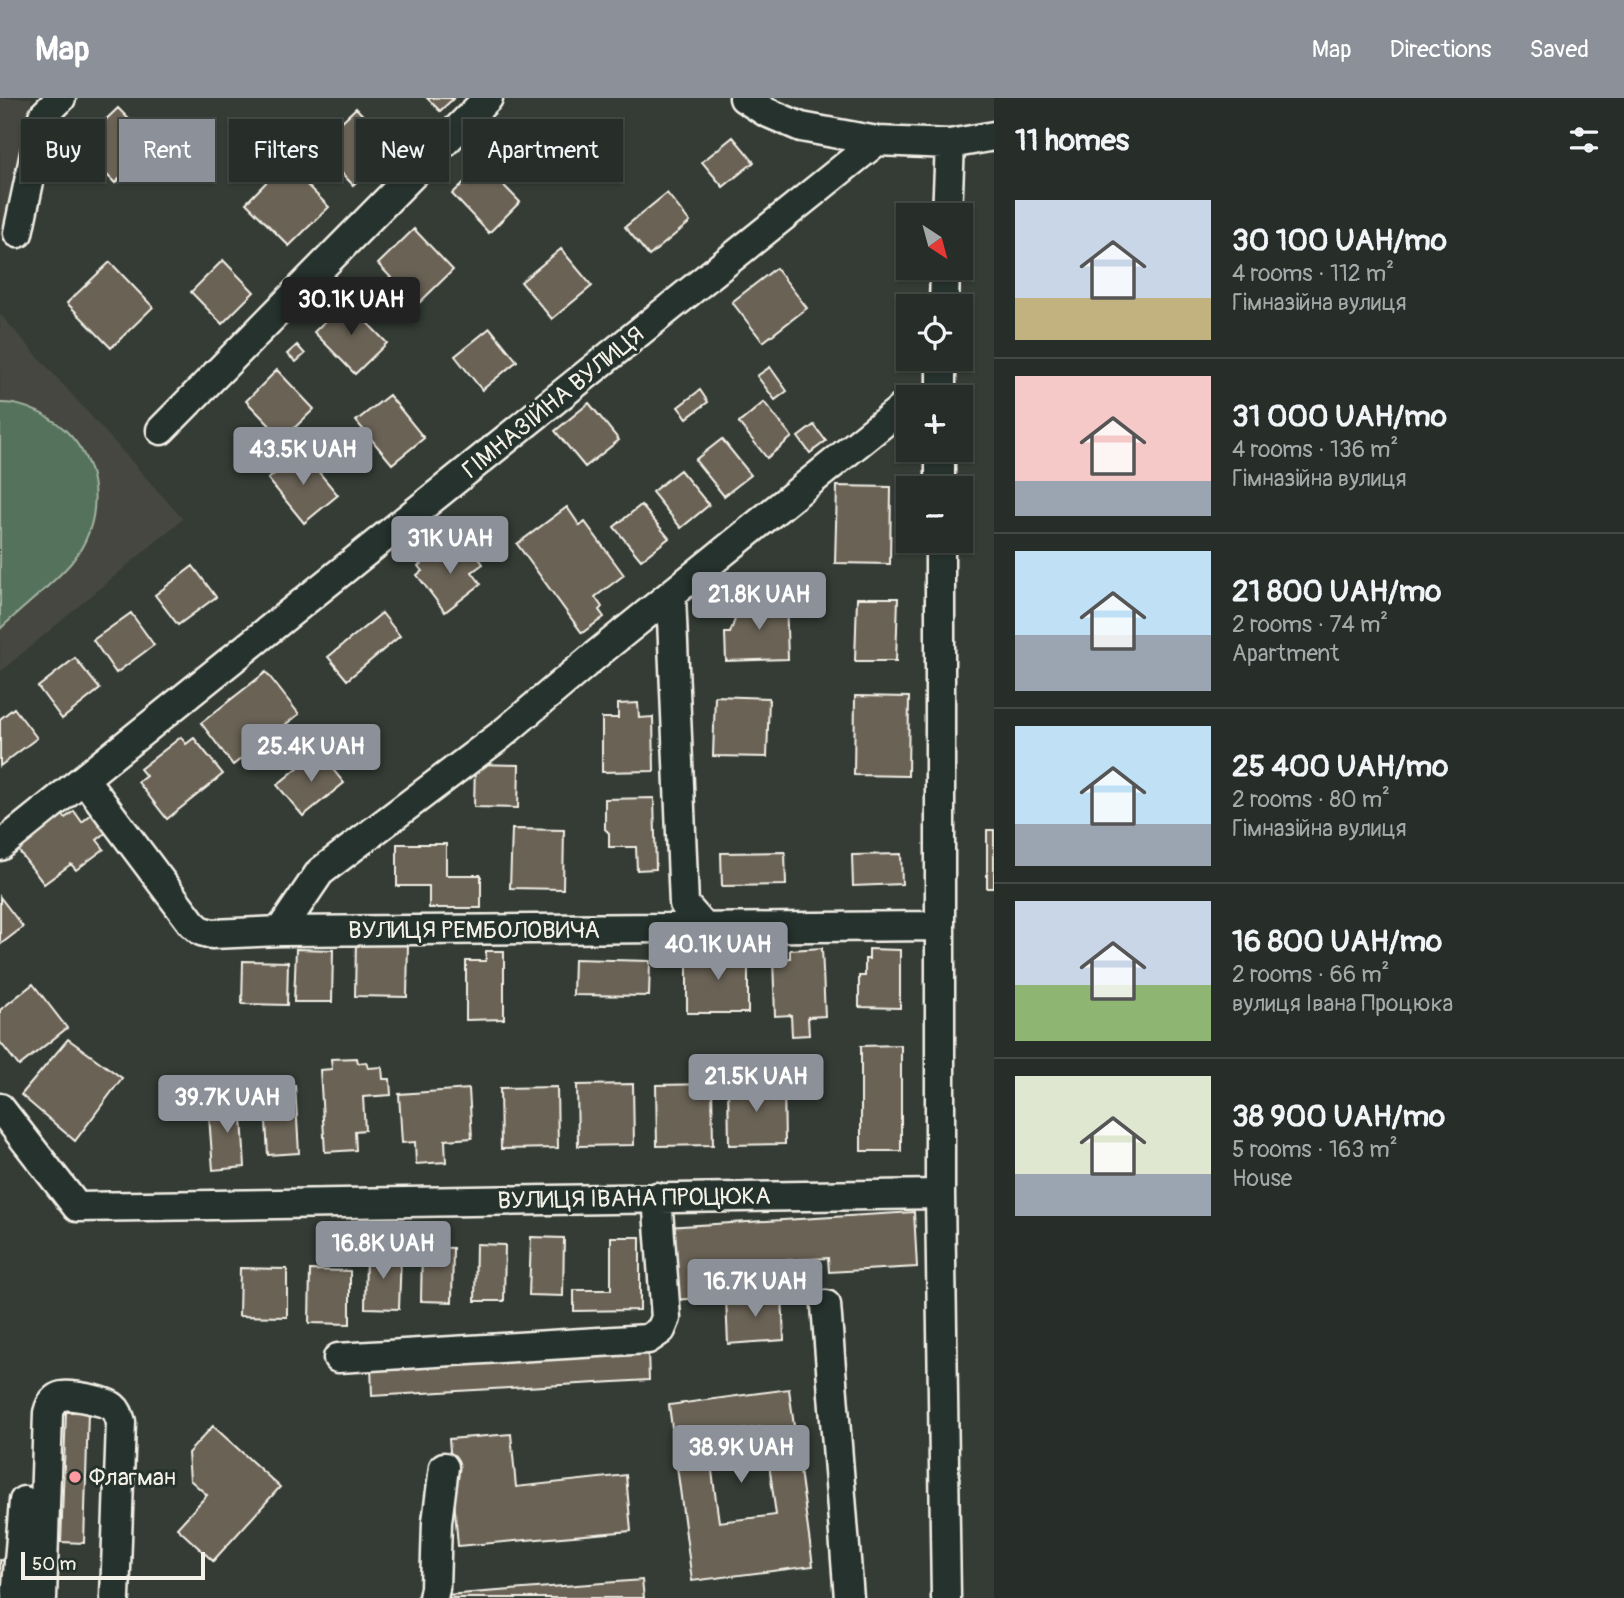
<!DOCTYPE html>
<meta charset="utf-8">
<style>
:root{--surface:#272d28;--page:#333934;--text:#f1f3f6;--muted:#a4a8a8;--line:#434945;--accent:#8c9099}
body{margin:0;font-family:Pangolin,sans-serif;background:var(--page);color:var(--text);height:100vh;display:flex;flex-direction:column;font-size:26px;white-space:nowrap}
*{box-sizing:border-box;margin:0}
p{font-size:23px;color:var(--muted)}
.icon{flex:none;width:38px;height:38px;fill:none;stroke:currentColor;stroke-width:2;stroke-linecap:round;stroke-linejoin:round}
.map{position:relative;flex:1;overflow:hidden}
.sheet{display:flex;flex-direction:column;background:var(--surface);width:630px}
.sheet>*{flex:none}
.hud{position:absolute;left:21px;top:21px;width:665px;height:63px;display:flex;gap:14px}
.needle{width:46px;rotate:144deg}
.fabs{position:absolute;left:896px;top:105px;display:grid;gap:14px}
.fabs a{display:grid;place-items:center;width:77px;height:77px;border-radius:0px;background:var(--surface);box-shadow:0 2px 5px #0004,0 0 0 2px var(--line);font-size:35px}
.scale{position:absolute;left:21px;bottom:18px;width:184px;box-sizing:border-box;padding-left:7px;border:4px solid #f4f1e8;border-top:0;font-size:19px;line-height:24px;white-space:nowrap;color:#f4f1e8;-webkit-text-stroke:5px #26332d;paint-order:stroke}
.price{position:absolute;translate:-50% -60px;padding:0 16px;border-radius:7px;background:var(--accent);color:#fff;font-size:23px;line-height:46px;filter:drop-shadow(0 2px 4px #0008)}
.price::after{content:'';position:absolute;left:50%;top:42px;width:21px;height:16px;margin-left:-10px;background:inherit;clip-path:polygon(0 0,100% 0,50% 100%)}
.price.selected{background:#222;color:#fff}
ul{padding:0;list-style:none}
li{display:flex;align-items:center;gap:21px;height:175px;padding:0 21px}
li+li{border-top:2px solid var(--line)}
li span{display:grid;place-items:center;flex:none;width:196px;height:140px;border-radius:0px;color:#555}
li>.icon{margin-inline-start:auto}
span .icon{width:84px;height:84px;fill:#fffc;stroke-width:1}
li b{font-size:30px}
h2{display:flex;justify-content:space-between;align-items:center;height:84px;padding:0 21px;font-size:30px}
.chip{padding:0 24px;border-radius:0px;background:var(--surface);box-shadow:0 2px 5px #0004,0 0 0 2px var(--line);font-size:24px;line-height:63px}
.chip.selected{background:var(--accent);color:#fff}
header{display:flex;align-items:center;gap:42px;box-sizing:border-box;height:98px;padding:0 35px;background:var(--accent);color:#fff}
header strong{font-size:33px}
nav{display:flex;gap:38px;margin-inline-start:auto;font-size:24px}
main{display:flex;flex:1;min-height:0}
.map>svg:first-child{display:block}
.built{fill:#44473f}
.pitch{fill:#54735b;stroke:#a4b2a2;stroke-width:2}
.building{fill:#6b6255;stroke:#f4f1e8;stroke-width:2;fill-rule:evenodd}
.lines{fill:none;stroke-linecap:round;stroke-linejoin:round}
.minor-casing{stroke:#f4f1e8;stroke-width:33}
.minor{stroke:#26332d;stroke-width:28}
.poi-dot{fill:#ff9aa2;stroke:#26332d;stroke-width:2.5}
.labels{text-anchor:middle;stroke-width:6;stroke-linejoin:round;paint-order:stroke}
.street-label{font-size:24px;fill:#f4f1e8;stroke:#26332d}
.poi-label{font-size:24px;fill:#f4f1e8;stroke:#26332d;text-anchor:start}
</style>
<header>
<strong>Map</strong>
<nav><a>Map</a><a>Directions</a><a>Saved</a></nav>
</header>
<main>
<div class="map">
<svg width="994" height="1500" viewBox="0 0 994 1500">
<rect width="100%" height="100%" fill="#343c35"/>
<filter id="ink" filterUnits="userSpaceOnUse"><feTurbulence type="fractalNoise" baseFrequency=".0143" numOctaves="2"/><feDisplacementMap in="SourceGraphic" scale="14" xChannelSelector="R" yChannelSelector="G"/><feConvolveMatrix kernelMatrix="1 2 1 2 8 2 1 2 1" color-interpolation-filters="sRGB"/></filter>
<g filter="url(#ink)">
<path class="built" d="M 0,0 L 32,0 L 0,143 Z
M 0,216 L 183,421 L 0,574 Z"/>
<path class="pitch" d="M 0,305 C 25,304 55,320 71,338 C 103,375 102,427 71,465 C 52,487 22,510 0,531 Z"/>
<path class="building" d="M 427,0 L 454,0 L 440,13 Z
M 118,10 L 154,47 L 115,85 L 78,48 Z
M 356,10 L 392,48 L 353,87 L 316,48 Z
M 733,39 L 754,64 L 723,89 L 702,64 Z
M 285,65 L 329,109 L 289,148 L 246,105 Z
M 483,66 L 520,104 L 489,135 L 452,96 Z
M 667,95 L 690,124 L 649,158 L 625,129 Z
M 414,131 L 453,172 L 417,207 L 378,166 Z
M 561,151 L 592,188 L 552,221 L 521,184 Z
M 223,162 L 254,194 L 222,226 L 191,194 Z
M 110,164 L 153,209 L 111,250 L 67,205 Z
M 776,170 L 807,210 L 763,244 L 732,204 Z
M 346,203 L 387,245 L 355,276 L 314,234 Z
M 490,230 L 517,263 L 482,292 L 455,258 Z
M 297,247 L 305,256 L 296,264 L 287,256 Z
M 770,269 L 787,293 L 775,302 L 757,278 Z
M 277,272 L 314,311 L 283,341 L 246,303 Z
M 700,292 L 708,304 L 687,320 L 678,309 Z
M 389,297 L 424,340 L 392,366 L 356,323 Z
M 764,304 L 792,339 L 767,360 L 739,325 Z
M 589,305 L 619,342 L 585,369 L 555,333 Z
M 814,327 L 826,343 L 810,355 L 798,339 Z
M 722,341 L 751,377 L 724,398 L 695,362 Z
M 302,354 L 338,397 L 304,425 L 268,381 Z
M 680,372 L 709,407 L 681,430 L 652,394 Z
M 837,388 L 891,389 L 890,466 L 835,465 Z
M 641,407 L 669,440 L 641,462 L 614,429 Z
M 567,409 L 580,428 L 585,424 L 624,477 L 595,499 L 602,509 L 599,512 L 604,519 L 582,535 L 517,446 Z
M 446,447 L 454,458 L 469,447 L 483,466 L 472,474 L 481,486 L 445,514 L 417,477 L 422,473 L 418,468 Z
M 193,468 L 216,499 L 178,527 L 155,497 Z
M 786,499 L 788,561 L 726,563 L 725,535 L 730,535 L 738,513 L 758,505 L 758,500 Z
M 857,500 L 898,500 L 896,563 L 855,563 Z
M 131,515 L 154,547 L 116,575 L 93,542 Z
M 382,515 L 400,538 L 347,582 L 328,559 Z
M 75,560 L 100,591 L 62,621 L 38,589 Z
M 266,574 L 299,616 L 233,667 L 201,625 Z
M 715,598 L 769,600 L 767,659 L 713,658 Z
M 855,598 L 909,599 L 908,678 L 854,677 Z
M 638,605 L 639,620 L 653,619 L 654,673 L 602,674 L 602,620 L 618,620 L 618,606 Z
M 14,610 L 37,640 L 0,668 L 0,621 Z
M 181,639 L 186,646 L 194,640 L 223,676 L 167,721 L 138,684 L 146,678 L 140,671 Z
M 318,653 L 344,685 L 303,718 L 277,687 Z
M 475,666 L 519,667 L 518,710 L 474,709 Z
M 654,700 L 656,771 L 637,772 L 636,749 L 609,749 L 609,735 L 605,731 L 605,701 Z
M 74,713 L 82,724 L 94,714 L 108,733 L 97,742 L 104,751 L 76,772 L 71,766 L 44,786 L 15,748 L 61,714 L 65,720 Z
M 512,731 L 564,732 L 563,791 L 510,790 Z
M 987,732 L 994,732 L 994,790 L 987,790 Z
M 397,746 L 446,746 L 446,777 L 481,777 L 481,810 L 429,810 L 429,788 L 397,788 Z
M 785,754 L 786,787 L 722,788 L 721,755 Z
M 901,756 L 902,786 L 853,788 L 852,757 Z
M 0,799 L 23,829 L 1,846 L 0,845 Z
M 356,844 L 408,845 L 407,899 L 355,898 Z
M 822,850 L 825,918 L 808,919 L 809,937 L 792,938 L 791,917 L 775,918 L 773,861 L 790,860 L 790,852 Z
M 296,851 L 333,852 L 332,904 L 294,904 Z
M 869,851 L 900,852 L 900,910 L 859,909 L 859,878 L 865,878 L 865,861 L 869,861 Z
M 486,853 L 504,853 L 504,921 L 466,922 L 466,863 L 486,863 Z
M 687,853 L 748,853 L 748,915 L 687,915 Z
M 574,861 L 650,863 L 649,898 L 573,897 Z
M 243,863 L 288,864 L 287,907 L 242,906 Z
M 33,886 L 67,930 L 19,968 L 0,944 L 0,912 Z
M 68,941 L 122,980 L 75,1043 L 21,997 Z
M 901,947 L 901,1053 L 861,1053 L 861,948 Z
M 357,960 L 358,965 L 366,964 L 368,970 L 382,969 L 383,981 L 390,981 L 391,997 L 363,999 L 365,1032 L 355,1033 L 356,1052 L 325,1054 L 320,972 L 332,971 L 331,961 Z
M 784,985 L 785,1046 L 729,1047 L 728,986 Z
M 633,986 L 634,1047 L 578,1048 L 577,987 Z
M 712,986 L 713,1047 L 657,1048 L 656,987 Z
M 295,987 L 299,1055 L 268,1057 L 264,989 Z
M 557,989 L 558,1050 L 501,1051 L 500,990 Z
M 469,991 L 472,1040 L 445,1042 L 446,1064 L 416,1066 L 415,1044 L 402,1045 L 399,996 Z
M 241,1002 L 245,1069 L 213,1072 L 208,1004 Z
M 914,1114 L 917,1169 L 829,1174 L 828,1160 L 707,1167 L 708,1200 L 670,1202 L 666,1129 Z
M 531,1139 L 564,1140 L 563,1198 L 529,1197 Z
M 611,1139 L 640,1139 L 640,1212 L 574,1213 L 574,1192 L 611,1192 Z
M 476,1146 L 505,1147 L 504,1203 L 475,1203 Z
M 422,1149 L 453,1150 L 452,1204 L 421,1203 Z
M 366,1155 L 401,1156 L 399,1211 L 365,1210 Z
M 240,1170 L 287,1171 L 287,1219 L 239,1218 Z
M 310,1172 L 350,1173 L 350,1226 L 309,1225 Z
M 782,1197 L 784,1242 L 728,1246 L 726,1200 Z
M 648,1252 L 649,1282 L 372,1298 L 371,1267 Z
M 789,1291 L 813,1468 L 692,1483 L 669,1307 ZM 764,1329 L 776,1417 L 719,1424 L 707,1337 Z
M 66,1314 L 88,1314 L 84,1445 L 61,1444 Z
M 213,1328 L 280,1389 L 213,1463 L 177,1430 L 207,1397 L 190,1382 L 188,1355 Z
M 511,1336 L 516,1389 L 626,1377 L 631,1433 L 458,1448 L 449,1341 Z
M 0,1462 L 8,1463 L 2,1500 L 0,1500 Z
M 642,1482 L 644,1500 L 446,1500 L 446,1497 Z"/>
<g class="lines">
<g class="minor-casing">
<path id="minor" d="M 744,0 L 766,14 L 801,29 L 877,43 L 950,46 L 994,38
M 947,117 L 950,46
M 18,135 L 43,18 L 61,0
M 944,208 L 945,170
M 941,299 L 941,261
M 161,332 L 488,0
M 940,390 L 940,352
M 940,443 L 940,1096 L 946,1500
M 671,497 L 684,806 L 705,830
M 84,681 L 192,825 L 201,833 L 212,836 L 280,833 L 939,828
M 0,748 L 877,43
M 280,833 L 320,774 L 501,637 L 597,556 L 908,305
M 0,1010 L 77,1109 L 940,1096
M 826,1207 L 849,1500
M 338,1260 L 648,1241 L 661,1232 L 666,1220 L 657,1099
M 16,1500 L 24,1403
M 42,1500 L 48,1315 C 50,1307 53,1300 62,1298 C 71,1296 106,1303 113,1309 C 118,1313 119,1318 121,1324 L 115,1500
M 433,1500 L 435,1490 L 437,1424 L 444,1369"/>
</g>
<use href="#minor" class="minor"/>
</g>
</g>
<circle class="poi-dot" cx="75" cy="1379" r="7"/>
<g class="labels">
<g class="street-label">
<text transform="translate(553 304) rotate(-39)" y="8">ГІМНАЗІЙНА ВУЛИЦЯ</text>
<text x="474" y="840">ВУЛИЦЯ РЕМБОЛОВИЧА</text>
<text transform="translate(634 1100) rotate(-1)" y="8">ВУЛИЦЯ ІВАНА ПРОЦЮКА</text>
</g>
<g class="poi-label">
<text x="89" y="1387">Флагман</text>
</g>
</g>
</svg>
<div class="fabs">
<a><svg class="needle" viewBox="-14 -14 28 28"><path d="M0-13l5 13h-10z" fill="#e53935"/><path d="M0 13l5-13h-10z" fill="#a4a8a8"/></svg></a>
<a><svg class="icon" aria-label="locate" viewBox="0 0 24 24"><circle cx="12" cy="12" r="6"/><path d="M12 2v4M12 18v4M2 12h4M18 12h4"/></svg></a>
<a>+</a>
<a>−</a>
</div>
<div class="scale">50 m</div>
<b class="price selected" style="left:351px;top:239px">30.1K UAH</b>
<b class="price" style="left:303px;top:389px">43.5K UAH</b>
<b class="price" style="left:450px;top:478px">31K UAH</b>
<b class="price" style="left:759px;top:534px">21.8K UAH</b>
<b class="price" style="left:311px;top:686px">25.4K UAH</b>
<b class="price" style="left:718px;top:884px">40.1K UAH</b>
<b class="price" style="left:756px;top:1016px">21.5K UAH</b>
<b class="price" style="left:227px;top:1037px">39.7K UAH</b>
<b class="price" style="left:383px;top:1183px">16.8K UAH</b>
<b class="price" style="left:755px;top:1221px">16.7K UAH</b>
<b class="price" style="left:741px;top:1387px">38.9K UAH</b>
<div class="hud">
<a class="chip">Buy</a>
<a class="chip selected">Rent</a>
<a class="chip">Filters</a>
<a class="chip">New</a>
<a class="chip">Apartment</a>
</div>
</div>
<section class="sheet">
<h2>11 homes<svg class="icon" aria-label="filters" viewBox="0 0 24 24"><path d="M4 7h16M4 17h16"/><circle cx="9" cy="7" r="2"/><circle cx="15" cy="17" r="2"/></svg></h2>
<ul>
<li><span style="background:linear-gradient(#c9d6e8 70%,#c2b280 0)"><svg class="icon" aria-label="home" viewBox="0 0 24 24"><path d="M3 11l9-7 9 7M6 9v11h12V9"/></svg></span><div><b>30 100 UAH/mo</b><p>4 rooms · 112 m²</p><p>Гімназійна вулиця</p></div></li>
<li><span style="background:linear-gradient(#f6c9c9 75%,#9aa5b1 0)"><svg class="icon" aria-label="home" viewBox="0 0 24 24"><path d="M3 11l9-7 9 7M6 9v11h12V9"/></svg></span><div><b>31 000 UAH/mo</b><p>4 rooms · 136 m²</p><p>Гімназійна вулиця</p></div></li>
<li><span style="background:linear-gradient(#bfe0f5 60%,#9aa5b1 0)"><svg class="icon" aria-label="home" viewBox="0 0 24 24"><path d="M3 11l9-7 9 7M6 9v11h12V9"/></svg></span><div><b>21 800 UAH/mo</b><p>2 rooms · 74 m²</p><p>Apartment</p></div></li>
<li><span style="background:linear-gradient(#bfe0f5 70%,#9aa5b1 0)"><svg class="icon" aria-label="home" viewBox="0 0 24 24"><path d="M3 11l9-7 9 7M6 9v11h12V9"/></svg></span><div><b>25 400 UAH/mo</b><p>2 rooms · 80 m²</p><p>Гімназійна вулиця</p></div></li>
<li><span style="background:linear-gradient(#c9d6e8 60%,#8fb573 0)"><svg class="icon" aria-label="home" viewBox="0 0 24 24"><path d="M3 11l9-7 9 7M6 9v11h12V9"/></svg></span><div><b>16 800 UAH/mo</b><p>2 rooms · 66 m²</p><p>вулиця Івана Процюка</p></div></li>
<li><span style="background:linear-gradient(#dfe7d0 70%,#9aa5b1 0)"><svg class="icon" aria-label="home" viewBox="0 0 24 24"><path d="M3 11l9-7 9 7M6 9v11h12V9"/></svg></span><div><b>38 900 UAH/mo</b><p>5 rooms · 163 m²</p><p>House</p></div></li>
</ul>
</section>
</main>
